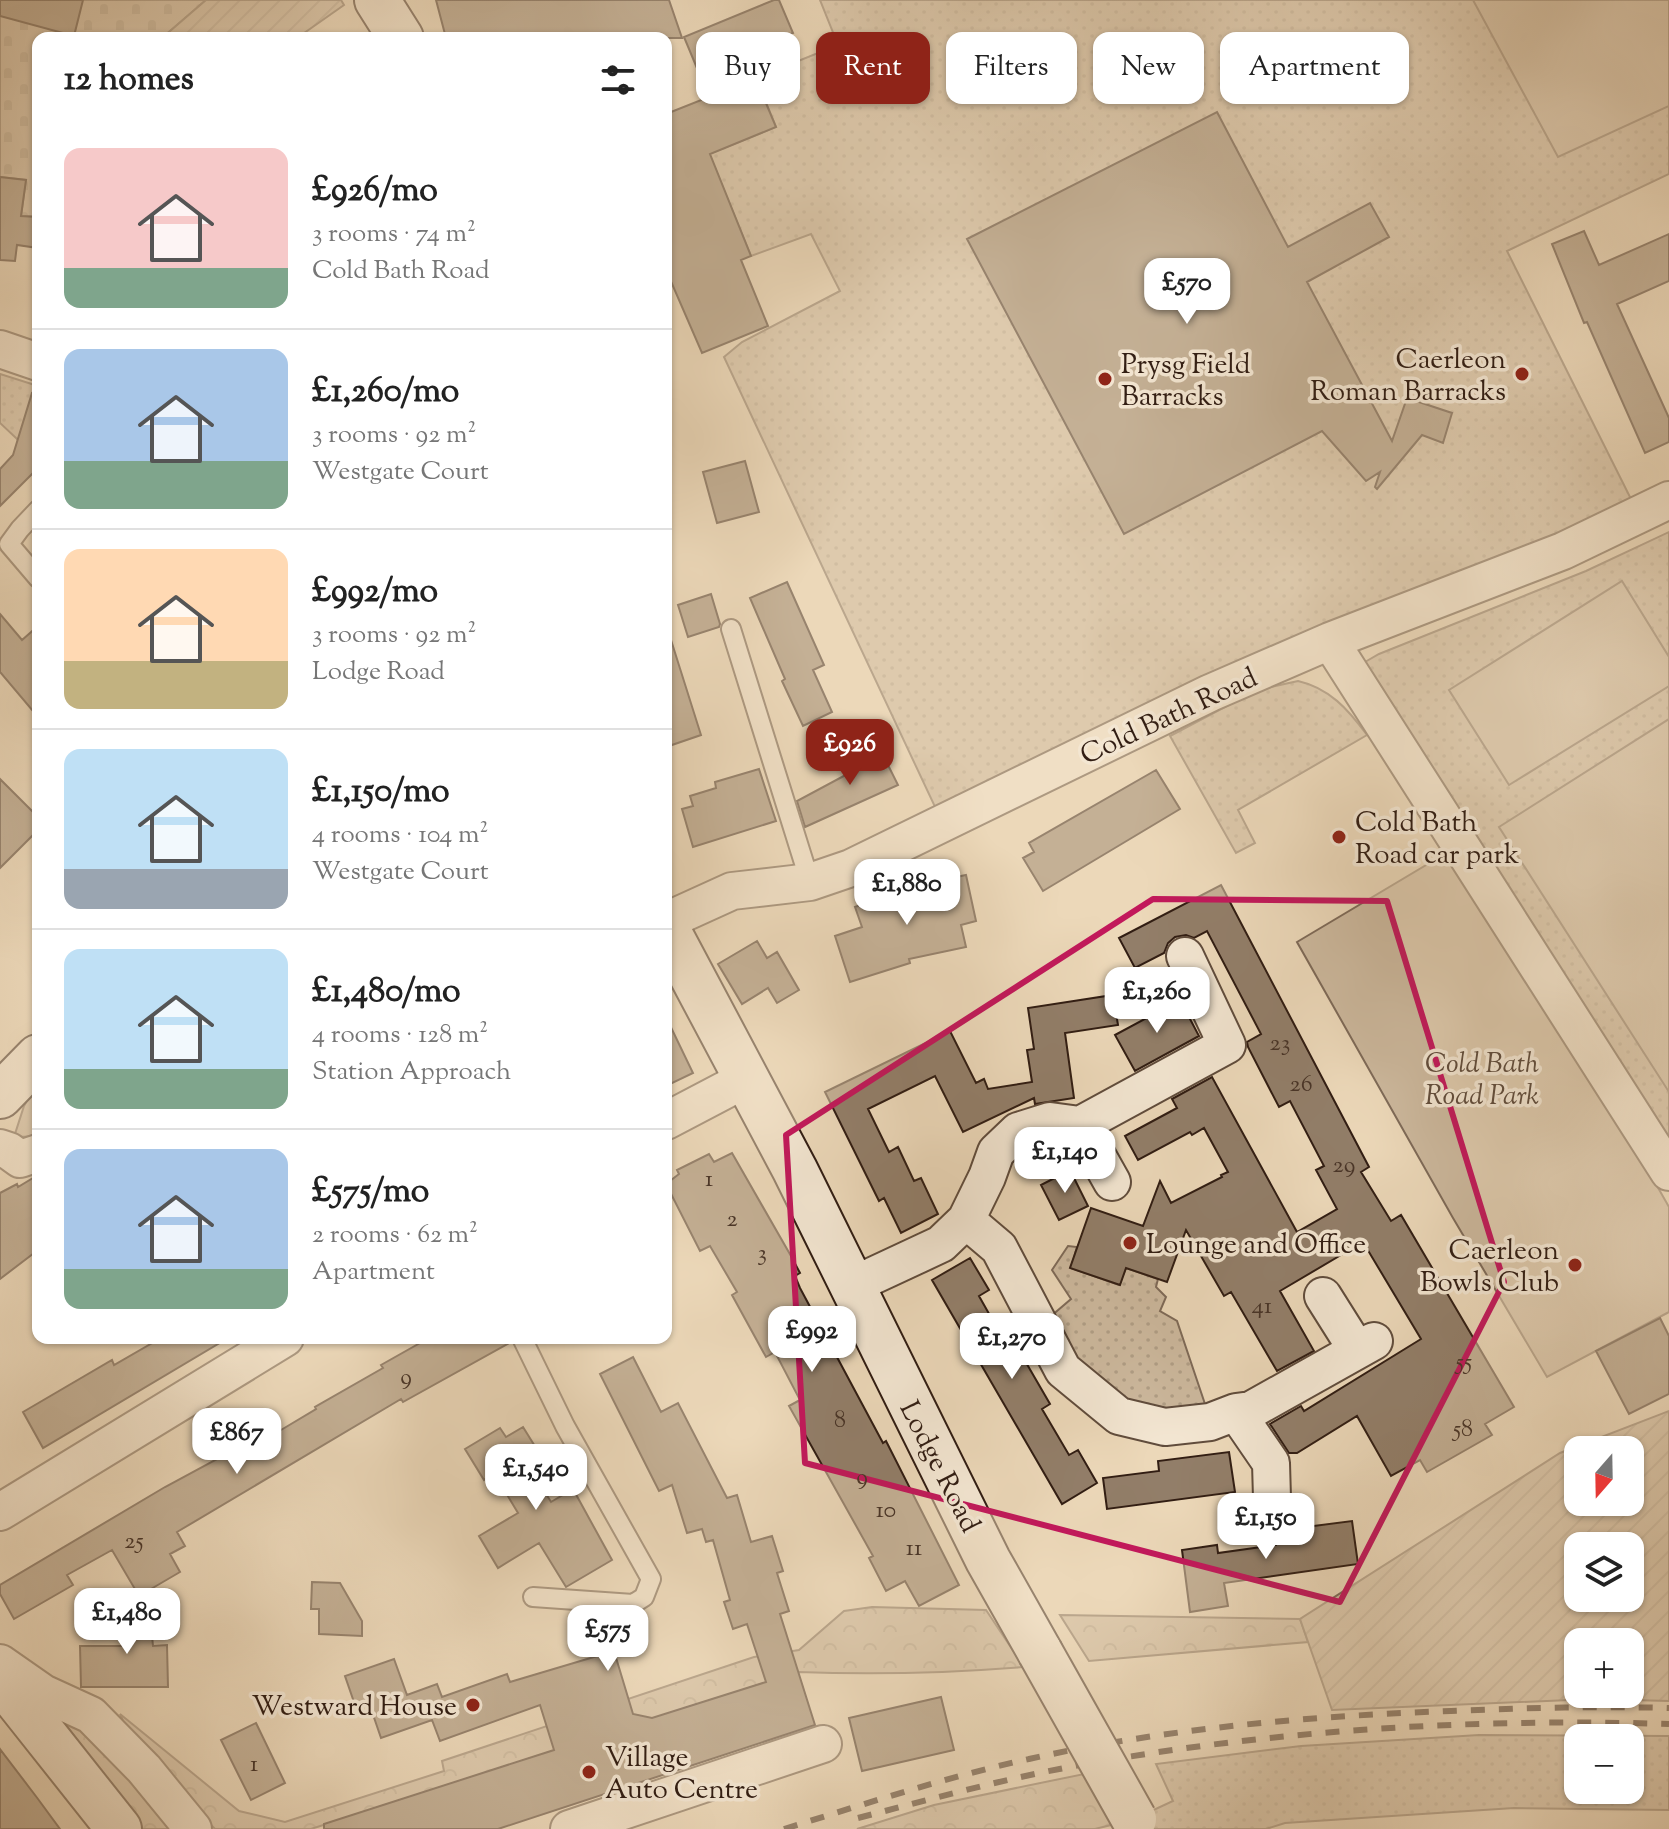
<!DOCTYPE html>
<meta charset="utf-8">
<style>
:root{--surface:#fff;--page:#f2f2f2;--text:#222;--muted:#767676;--line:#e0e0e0;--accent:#8f2418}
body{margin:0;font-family:"Sorts Mill Goudy",serif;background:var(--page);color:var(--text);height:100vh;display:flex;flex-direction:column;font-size:30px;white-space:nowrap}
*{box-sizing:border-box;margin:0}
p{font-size:26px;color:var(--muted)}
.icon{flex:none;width:44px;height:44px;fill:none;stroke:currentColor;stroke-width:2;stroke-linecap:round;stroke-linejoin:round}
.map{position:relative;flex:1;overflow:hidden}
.panel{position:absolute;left:32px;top:32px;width:640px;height:1312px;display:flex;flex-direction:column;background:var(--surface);border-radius:16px;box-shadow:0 2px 6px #0004}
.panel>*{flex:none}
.hud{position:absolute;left:696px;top:32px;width:760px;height:72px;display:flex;gap:16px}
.needle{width:52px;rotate:200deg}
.tools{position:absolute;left:1564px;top:1436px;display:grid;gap:16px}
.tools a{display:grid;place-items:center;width:80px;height:80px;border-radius:16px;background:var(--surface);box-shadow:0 2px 6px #0004;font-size:40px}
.price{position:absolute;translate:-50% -68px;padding:0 18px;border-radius:16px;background:#fff;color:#222;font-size:26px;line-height:52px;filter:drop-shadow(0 2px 4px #0008)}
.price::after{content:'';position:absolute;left:50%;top:48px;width:24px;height:18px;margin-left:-12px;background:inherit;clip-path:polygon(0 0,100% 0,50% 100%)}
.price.on{background:var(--accent);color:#fff}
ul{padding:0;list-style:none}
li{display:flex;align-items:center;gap:24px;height:200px;padding:0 32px}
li+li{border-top:2px solid var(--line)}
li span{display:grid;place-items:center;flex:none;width:224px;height:160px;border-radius:16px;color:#555}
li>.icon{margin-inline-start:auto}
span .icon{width:96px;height:96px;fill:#fffc;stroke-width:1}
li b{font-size:34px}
h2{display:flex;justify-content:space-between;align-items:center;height:96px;padding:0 32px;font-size:34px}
.tag{padding:0 28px;border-radius:16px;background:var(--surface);box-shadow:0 2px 6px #0004;font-size:28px;line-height:72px}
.tag.on{background:var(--accent);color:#fff}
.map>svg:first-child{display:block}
.grass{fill:url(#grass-dots);stroke:#7e6a58;stroke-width:2;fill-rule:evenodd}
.forest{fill:url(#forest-crowns);stroke:#7e6a58;stroke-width:2}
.cemetery{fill:url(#cemetery-stones);stroke:#7e6a58;stroke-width:2}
.park{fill:#ccb89d;stroke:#7e6a58;stroke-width:2}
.garden{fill:url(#garden-furrows);stroke:#7e6a58;stroke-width:2;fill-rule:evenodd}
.building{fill:#927e69;stroke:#311d13;stroke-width:2}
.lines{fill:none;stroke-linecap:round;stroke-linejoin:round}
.lane-casing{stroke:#604c3c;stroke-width:22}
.street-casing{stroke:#604c3c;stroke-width:40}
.secondary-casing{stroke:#311d13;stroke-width:48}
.lane{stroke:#f3e6d2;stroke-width:18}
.street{stroke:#f3e6d2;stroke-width:36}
.secondary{stroke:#f3e6d2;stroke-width:44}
.rail{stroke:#311d13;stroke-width:6;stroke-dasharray:14 14;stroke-linecap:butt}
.secondary-bridge-casing{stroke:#311d13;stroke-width:48;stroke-linecap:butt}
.secondary-bridge{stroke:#f3e6d2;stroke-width:44}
.marked{fill:none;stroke:#c2185b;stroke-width:6;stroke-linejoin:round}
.poi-dot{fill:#8f2418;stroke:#f3e6d2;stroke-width:3}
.labels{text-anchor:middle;stroke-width:7;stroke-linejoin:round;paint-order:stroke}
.number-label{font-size:24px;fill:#493528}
.poi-label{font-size:28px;fill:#311d13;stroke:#f3e6d2;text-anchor:start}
.street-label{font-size:28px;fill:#311d13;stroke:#f3e6d2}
.park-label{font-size:28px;font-style:italic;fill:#604c3c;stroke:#f3e6d2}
</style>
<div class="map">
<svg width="1669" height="1829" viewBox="0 0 1669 1829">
<defs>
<pattern id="grass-dots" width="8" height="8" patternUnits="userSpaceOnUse" patternTransform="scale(2)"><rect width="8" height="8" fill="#ccb89d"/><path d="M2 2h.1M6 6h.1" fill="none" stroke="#b09e86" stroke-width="1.8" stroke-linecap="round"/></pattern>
<pattern id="forest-crowns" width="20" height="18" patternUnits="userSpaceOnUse" patternTransform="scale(2)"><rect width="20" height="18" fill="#ccb89d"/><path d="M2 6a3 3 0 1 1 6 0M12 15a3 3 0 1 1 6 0" fill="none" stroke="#b09e86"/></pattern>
<pattern id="cemetery-stones" width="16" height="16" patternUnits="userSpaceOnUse" patternTransform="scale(2)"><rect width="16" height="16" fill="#ccb89d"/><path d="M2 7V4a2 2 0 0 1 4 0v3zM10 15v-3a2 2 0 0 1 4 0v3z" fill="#b09e86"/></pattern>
<pattern id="garden-furrows" width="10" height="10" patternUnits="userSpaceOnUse" patternTransform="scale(2)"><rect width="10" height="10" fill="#ccb89d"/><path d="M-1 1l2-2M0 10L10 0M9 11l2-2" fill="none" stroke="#b09e86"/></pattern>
</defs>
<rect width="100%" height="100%" fill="#ecd8b9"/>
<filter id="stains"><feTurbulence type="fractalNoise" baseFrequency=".0025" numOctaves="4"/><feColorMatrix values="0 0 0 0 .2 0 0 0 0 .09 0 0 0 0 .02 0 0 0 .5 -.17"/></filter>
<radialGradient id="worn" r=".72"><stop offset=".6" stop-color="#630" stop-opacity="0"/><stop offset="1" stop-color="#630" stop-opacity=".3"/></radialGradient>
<path class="grass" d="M 820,0 L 1669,0 L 1669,174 L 1507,251 L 1633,503 L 936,809 L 724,357 L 742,342 L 840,291 L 811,234 L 751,256 L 709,154 L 776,127 L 756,78 L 838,45 Z
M 0,374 L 38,386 L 33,454 L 0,423 Z
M 1669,532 L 1669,1147 L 1365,662 L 1379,654 L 1586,571 Z
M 1298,681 C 1329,688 1348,709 1367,735 L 1238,810 L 1255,843 L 1236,853 L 1170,736 L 1257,690 Z
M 1068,1246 L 1077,1247 L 1071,1268 L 1119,1285 L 1126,1268 L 1158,1279 L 1156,1287 L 1166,1297 L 1160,1311 L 1177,1321 L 1206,1407 L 1182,1412 L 1116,1398 L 1075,1363 L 1050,1317 L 1071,1299 L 1052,1270 Z
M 1479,1735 L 1669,1736 L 1669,1810 L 1514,1808 L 1285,1823 L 1266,1829 L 1139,1829 L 1134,1819 L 1173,1801 L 1156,1764 L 1301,1746 ZM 1578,1738 L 1630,1738 L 1630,1790 L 1578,1790 Z"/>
<path class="forest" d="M 872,1607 L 986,1610 L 1024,1667 C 949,1673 874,1675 798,1672 L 311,1829 L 215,1829 L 134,1746 L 120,1714 L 239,1811 L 285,1822 L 444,1771 L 442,1761 L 754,1657 L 799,1650 L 844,1611 Z
M 1060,1615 L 1300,1619 L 1308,1642 L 1089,1661 Z
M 72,1718 L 175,1829 L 142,1829 L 64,1722 Z
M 1084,1774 L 1115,1824 L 1095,1829 L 857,1829 L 934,1805 Z"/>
<path class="cemetery" d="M 0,0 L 206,0 L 162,38 L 38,38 L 38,217 L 21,216 L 26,180 L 0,177 Z"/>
<path class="park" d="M 1473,0 L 1669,0 L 1669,106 L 1558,157 Z
M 1622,581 L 1669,657 L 1669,686 L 1509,785 L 1449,690 Z
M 1669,719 L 1669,1092 L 1499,827 Z
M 1454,856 L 1619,1119 L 1669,1207 L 1669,1312 L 1547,1377 L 1453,1218 L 1297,942 L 1438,858 Z
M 38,1081 L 38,1136 L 19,1137 L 15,1134 L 24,1106 Z"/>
<path class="garden" d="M 206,0 L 341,0 L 344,5 L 297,38 L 162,38 Z
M 1669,1411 L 1669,1701 L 1593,1699 L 1332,1710 L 1300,1619 L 1560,1453 ZM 1578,1450 L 1630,1450 L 1630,1502 L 1578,1502 ZM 1630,1546 L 1630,1598 L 1578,1598 L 1578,1546 ZM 1578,1642 L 1630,1642 L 1630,1694 L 1578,1694 Z"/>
<path class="building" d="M 0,0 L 83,0 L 74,36 L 0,16 Z
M 436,0 L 669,0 L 682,38 L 446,38 Z
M 774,0 L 779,0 L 793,33 L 745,53 L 776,127 L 710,154 L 751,256 L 741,260 L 768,326 L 702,353 L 666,270 L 666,114 L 709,97 L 684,37 Z
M 1217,112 L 1288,247 L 1370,203 L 1389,237 L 1307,282 L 1392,441 L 1407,398 L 1452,413 L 1443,443 L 1422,435 L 1377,489 L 1375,487 L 1380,472 L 1366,481 L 1322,431 L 1124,534 L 967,239 Z
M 0,177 L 26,180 L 21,216 L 38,217 L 38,248 L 17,245 L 15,261 L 0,260 Z
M 1584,231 L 1599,265 L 1669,234 L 1669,281 L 1617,304 L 1669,418 L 1669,442 L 1645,453 L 1587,322 L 1584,323 L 1552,244 Z
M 32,393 L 38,394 L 38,468 L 0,506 L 0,469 L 13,455 Z
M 745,461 L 759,512 L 717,523 L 703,472 Z
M 787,582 L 824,665 L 813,670 L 832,712 L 803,726 L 782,681 L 785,679 L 750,598 Z
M 711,594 L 720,624 L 719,627 L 688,637 L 678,605 Z
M 0,614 L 22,640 L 38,626 L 38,717 L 0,672 Z
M 671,640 L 701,735 L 666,747 L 666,641 Z
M 874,744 L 879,755 L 882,753 L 898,785 L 805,827 L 797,801 L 855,770 L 848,756 Z
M 759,769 L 776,821 L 693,847 L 682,809 L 693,806 L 690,796 L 716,788 L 715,782 Z
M 1156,770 L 1180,809 L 1043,891 L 1023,858 L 1034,852 L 1029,843 Z
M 0,779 L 38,817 L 38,830 L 0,868 Z
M 966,875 L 976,921 L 961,925 L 966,947 L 909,959 L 910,963 L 850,982 L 835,936 L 862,927 L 855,907 L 898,893 L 898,889 Z
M 1221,885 L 1369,1167 L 1361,1172 L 1391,1221 L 1401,1215 L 1514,1407 L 1485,1424 L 1492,1435 L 1427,1472 L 1420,1460 L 1391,1476 L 1357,1416 L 1297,1453 L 1289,1453 L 1270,1424 L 1301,1406 L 1304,1411 L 1421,1339 L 1363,1242 L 1280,1291 L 1314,1351 L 1277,1371 L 1231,1292 L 1224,1296 L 1186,1230 L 1167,1282 L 1126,1268 L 1120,1285 L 1070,1268 L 1091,1208 L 1143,1226 L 1160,1181 L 1171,1203 L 1222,1177 L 1221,1175 L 1228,1172 L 1204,1128 L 1192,1135 L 1190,1132 L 1138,1160 L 1125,1136 L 1177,1108 L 1172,1099 L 1212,1077 L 1297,1232 L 1337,1209 L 1316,1170 L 1324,1166 L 1290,1101 L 1279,1107 L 1248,1047 L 1247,1042 L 1261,1034 L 1207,931 L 1194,938 L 1186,935 L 1175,937 L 1168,943 L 1164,953 L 1135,968 L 1119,938 Z
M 757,941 L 767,958 L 777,952 L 799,990 L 777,1003 L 768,988 L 742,1004 L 718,964 Z
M 1113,995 L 1118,1025 L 1065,1033 L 1074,1098 L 1035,1104 L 1034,1098 L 963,1132 L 935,1076 L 868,1109 L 889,1152 L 898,1147 L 914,1181 L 921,1178 L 938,1214 L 901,1233 L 884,1198 L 879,1201 L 825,1092 L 950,1031 L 976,1083 L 984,1079 L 988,1089 L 1032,1082 L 1027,1050 L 1034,1049 L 1028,1008 Z
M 1180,1000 L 1199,1036 L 1135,1071 L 1115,1035 Z
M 666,1017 L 693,1073 L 666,1086 Z
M 732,1153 L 791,1256 L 800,1273 L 795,1276 L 800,1288 L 883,1443 L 886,1441 L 959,1585 L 919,1606 L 905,1581 L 886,1591 L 869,1558 L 873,1556 L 789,1406 L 800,1400 L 775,1352 L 766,1357 L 732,1295 L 737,1292 L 710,1246 L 700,1251 L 666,1184 L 679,1174 L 677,1170 L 709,1154 L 714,1162 Z
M 1070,1170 L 1088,1206 L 1059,1220 L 1041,1185 Z
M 38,1175 L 38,1250 L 0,1279 L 0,1193 L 17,1184 L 18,1187 Z
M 970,1258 L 989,1290 L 979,1296 L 1006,1344 L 1013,1340 L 1050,1404 L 1042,1409 L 1069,1455 L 1078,1450 L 1097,1483 L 1062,1504 L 932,1280 Z
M 1660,1318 L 1669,1336 L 1669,1394 L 1629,1414 L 1596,1351 Z
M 161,1338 L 228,1338 L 43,1448 L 23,1412 L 112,1360 L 114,1365 Z
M 429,1338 L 510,1338 L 511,1342 L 403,1402 L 401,1399 L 177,1532 L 185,1546 L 170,1554 L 180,1572 L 139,1596 L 112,1550 L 67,1575 L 73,1585 L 14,1619 L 0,1594 L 0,1585 L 165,1487 L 241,1446 L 244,1451 L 281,1430 L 316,1409 L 315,1407 L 383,1368 L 381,1365 Z
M 633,1357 L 661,1412 L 678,1403 L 727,1498 L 737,1495 L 751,1542 L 772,1536 L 783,1571 L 777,1573 L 789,1611 L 780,1614 L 815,1725 L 498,1829 L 324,1829 L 324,1824 L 554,1750 L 540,1705 L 440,1741 L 432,1720 L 381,1738 L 368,1700 L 355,1705 L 345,1676 L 394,1659 L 407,1695 L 437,1684 L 442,1697 L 507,1674 L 510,1682 L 614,1651 L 633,1714 L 652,1718 L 766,1682 L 747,1624 L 733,1629 L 724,1602 L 730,1600 L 713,1540 L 706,1542 L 702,1529 L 687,1533 L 672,1485 L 659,1491 L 600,1374 Z
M 523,1427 L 536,1448 L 523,1456 L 551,1502 L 573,1489 L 612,1560 L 566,1587 L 539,1543 L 498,1568 L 479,1536 L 518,1513 L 494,1473 L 484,1480 L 465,1449 L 500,1428 L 506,1437 Z
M 1229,1452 L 1235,1492 L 1107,1509 L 1103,1478 L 1159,1471 L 1158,1461 Z
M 1352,1521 L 1358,1564 L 1224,1583 L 1228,1606 L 1190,1612 L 1182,1550 L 1217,1545 L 1218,1553 L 1276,1545 L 1275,1531 Z
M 312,1582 L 340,1583 L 362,1621 L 362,1636 L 319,1634 L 319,1609 L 311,1609 Z
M 149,1604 L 153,1646 L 167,1645 L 168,1687 L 81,1687 L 80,1646 L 123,1646 L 119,1607 Z
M 941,1697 L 954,1750 L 862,1771 L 849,1718 Z
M 256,1723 L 285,1783 L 251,1800 L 221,1740 Z
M 0,1749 L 38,1799 L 60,1829 L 0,1829 Z"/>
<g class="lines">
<g class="lane-casing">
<path id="lane" d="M 38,510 L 20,529 L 9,544 L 38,578
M 731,629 L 810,882
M 522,1338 L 565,1426 L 651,1579 L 644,1597 L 633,1604 L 533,1597"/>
</g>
<g class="street-casing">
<path id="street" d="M 0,349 L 38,362
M 1330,641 L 1669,1172
M 666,921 L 732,891 L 810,882 L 851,868 L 1210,693 L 1330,641 L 1563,551 L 1669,500
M 666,1121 L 746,1079
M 1080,1125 L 1112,1182
M 0,1148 L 9,1151 L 20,1159 L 38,1153
M 966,1220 L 987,1177 L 996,1152 L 1018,1131 L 1050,1121 L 1080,1125 L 1227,1045 L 1185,956
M 851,1286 L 941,1244 L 966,1220 L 999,1248 L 1063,1370 L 1119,1416 L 1165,1427 L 1210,1422 L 1236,1412 L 1251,1410 L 1374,1341
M 1323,1296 L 1357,1350
M 1236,1412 L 1271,1463 L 1272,1498
M 0,1512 L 285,1338
M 0,1663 L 43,1693 L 91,1715 L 144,1769 L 193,1829
M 569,1829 L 823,1744"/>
</g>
<g class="secondary-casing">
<path id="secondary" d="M 377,0 L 401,38
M 666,927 L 795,1170 L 988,1560 L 1040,1652
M 0,1096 L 38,1057
M 0,1679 L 119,1829"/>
</g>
<use href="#lane" class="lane"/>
<use href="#street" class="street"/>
<use href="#secondary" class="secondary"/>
<path class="rail" d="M 858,1818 C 928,1800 999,1780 1070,1767 C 1267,1730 1469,1718 1669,1724
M 784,1829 C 865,1804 946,1777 1029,1759 C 1167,1728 1310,1716 1451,1711 C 1524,1708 1596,1706 1669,1708"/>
<g class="secondary-bridge-casing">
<path id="secondary-bridge" d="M 1040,1652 L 1134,1819"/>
</g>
<use href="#secondary-bridge" class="secondary-bridge"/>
</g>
<path d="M0 0H1669V1829H0ZM 1153,899 L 1387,901 L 1504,1282 L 1340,1602 L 805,1463 L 786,1135 Z" fill="#ecd8b9" fill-opacity=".55" fill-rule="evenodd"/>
<path class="marked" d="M 1153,899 L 1387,901 L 1504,1282 L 1340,1602 L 805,1463 L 786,1135 Z"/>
<g class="poi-dot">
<circle cx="1522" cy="374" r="8"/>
<circle cx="1105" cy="379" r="8"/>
<circle cx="1339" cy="837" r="8"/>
<circle cx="1130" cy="1243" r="8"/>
<circle cx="1575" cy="1265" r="8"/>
<circle cx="473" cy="1705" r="8"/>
<circle cx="589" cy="1772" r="8"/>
</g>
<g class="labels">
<g class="number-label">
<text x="1280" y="1050">23</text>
<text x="1301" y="1091">26</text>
<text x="1344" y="1172">29</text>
<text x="709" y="1186">1</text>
<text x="732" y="1226">2</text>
<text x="762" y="1260">3</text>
<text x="1262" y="1313">41</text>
<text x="1464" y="1369">55</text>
<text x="406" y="1384">9</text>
<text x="840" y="1427">8</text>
<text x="1463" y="1436">58</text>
<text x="862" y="1484">9</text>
<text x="886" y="1517">10</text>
<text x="134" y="1548">25</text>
<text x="914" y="1555">11</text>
<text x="254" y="1771">1</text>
</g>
<g class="poi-label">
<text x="1506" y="368" text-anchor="end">Caerleon<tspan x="1506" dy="32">Roman Barracks</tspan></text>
<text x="1121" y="373">Prysg Field<tspan x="1121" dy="32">Barracks</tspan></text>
<text x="1355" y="831">Cold Bath<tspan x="1355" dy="32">Road car park</tspan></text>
<text x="1146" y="1253">Lounge and Office</text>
<text x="1559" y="1259" text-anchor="end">Caerleon<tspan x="1559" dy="32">Bowls Club</tspan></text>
<text x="457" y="1715" text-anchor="end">Westward House</text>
<text x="605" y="1766">Village<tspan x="605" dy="32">Auto Centre</tspan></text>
</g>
<g class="street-label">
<text transform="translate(1168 715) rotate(-25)" y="10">Cold Bath Road</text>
<text transform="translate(941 1466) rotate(63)" y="10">Lodge Road</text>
</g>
<g class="park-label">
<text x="1482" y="1072">Cold Bath<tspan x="1482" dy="32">Road Park</tspan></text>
</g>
</g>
<rect width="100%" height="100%" filter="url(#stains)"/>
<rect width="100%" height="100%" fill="url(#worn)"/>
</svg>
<div class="tools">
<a><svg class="needle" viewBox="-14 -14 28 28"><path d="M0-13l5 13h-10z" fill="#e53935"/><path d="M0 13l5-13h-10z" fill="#767676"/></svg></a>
<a><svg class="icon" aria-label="layers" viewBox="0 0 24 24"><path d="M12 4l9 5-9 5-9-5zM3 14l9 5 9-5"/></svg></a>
<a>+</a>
<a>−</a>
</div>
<b class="price" style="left:1187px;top:326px">£570</b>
<b class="price on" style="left:850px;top:787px">£926</b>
<b class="price" style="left:907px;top:927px">£1,880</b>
<b class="price" style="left:1157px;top:1035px">£1,260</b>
<b class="price" style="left:1065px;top:1195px">£1,140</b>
<b class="price" style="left:812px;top:1374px">£992</b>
<b class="price" style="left:1012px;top:1381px">£1,270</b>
<b class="price" style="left:237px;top:1476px">£867</b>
<b class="price" style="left:536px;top:1512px">£1,540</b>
<b class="price" style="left:1266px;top:1561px">£1,150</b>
<b class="price" style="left:127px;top:1656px">£1,480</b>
<b class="price" style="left:608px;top:1673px">£575</b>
<div class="hud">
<a class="tag">Buy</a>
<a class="tag on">Rent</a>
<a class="tag">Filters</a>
<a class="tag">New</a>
<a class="tag">Apartment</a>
</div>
<section class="panel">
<h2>12 homes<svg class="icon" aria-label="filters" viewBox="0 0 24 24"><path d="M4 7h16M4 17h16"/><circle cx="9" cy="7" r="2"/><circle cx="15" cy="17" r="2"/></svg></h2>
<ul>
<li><span style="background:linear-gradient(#f6c9c9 75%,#7fa58c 0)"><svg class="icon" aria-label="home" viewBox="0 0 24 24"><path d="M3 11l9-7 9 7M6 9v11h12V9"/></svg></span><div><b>£926/mo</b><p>3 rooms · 74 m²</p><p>Cold Bath Road</p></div></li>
<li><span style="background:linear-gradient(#a9c7e8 70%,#7fa58c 0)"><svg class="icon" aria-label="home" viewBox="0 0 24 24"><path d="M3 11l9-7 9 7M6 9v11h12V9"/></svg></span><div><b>£1,260/mo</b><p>3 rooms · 92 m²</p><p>Westgate Court</p></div></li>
<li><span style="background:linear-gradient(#ffd9b3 70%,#c2b280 0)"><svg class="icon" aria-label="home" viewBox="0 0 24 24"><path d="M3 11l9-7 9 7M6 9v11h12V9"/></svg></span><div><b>£992/mo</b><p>3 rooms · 92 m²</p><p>Lodge Road</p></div></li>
<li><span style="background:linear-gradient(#bfe0f5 75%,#9aa5b1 0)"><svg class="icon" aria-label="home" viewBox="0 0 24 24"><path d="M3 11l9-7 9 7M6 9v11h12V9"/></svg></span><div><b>£1,150/mo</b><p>4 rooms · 104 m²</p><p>Westgate Court</p></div></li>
<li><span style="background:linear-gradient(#bfe0f5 75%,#7fa58c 0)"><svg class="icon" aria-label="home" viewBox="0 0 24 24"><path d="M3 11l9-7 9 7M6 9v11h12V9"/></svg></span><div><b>£1,480/mo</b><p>4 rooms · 128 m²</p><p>Station Approach</p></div></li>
<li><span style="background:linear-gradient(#a9c7e8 75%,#7fa58c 0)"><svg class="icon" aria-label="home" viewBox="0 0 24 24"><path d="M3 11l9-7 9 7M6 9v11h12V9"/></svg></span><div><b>£575/mo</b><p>2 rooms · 62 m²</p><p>Apartment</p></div></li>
</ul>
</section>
</div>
